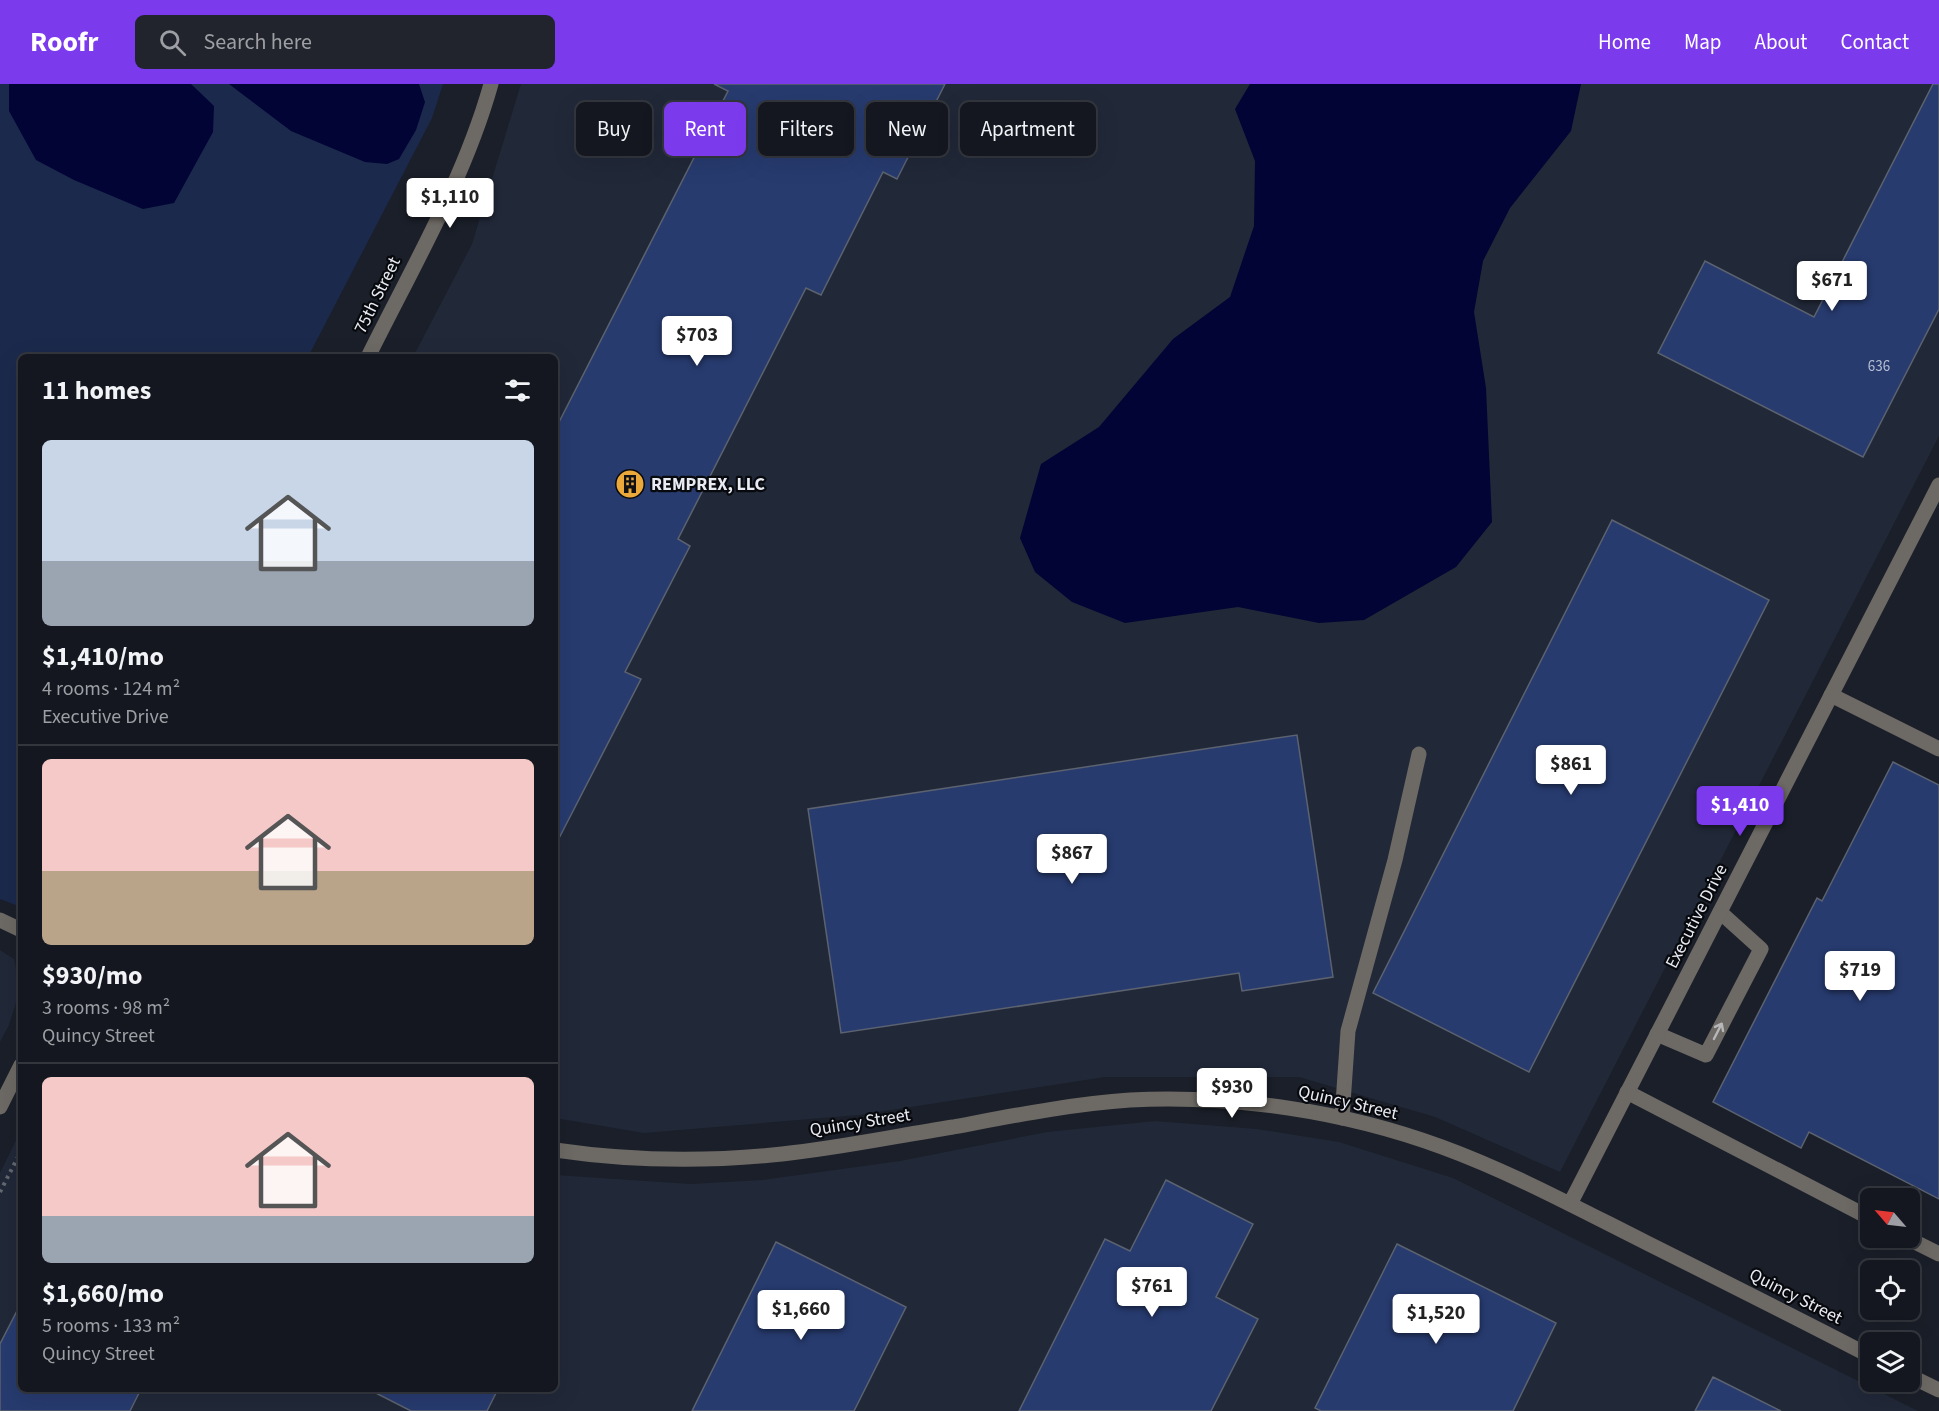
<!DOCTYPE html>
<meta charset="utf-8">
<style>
:root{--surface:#14171f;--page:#21242c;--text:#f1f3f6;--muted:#9d9fa4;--line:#33363d;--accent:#7c3aed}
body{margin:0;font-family:"Source Sans 3",sans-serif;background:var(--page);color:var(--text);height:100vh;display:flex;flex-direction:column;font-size:22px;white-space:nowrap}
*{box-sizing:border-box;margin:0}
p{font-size:20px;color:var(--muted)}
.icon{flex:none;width:33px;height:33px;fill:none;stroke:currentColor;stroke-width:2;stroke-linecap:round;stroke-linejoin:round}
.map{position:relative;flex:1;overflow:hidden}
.panel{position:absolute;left:18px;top:270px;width:540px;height:1038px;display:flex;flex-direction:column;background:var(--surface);border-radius:9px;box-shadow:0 6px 24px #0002,0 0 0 2px var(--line)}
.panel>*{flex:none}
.hud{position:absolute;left:576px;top:18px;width:570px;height:54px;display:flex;gap:12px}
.needle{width:39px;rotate:298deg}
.buttons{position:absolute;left:1860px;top:1104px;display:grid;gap:12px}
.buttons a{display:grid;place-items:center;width:60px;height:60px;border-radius:9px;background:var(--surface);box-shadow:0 6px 24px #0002,0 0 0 2px var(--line);font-size:30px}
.price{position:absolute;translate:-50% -51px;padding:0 14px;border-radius:6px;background:#fff;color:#222;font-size:20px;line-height:39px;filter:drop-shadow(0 2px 3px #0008)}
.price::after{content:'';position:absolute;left:50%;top:36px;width:18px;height:14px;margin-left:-9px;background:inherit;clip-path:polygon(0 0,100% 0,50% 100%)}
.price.current{background:var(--accent);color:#fff}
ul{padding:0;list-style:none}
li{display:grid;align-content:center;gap:12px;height:318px;padding:0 24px}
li+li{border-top:2px solid var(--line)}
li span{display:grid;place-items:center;height:186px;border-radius:9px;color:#555}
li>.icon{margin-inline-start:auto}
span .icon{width:108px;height:108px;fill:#fffc;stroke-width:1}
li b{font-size:26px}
h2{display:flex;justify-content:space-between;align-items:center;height:72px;padding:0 24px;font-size:26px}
.tag{padding:0 21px;border-radius:9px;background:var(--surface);box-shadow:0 6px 24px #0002,0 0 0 2px var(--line);font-size:21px;line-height:54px}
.tag.current{background:var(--accent);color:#fff}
header{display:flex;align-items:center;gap:36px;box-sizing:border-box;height:84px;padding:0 30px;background:var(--accent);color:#fff}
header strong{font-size:28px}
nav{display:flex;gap:33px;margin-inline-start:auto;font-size:21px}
.search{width:420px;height:54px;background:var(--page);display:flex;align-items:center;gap:15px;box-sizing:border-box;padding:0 21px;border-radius:9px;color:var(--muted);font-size:22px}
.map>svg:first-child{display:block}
.built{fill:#212838}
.green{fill:#1b294c}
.water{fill:#010434}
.building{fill:#273b6f;stroke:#5c626f;stroke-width:1.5}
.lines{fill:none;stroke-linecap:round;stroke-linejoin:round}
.path{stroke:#646871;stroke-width:4;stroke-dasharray:3 4.5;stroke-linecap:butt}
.service{stroke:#6d6964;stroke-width:15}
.minor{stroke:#6d6964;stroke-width:15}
.tertiary{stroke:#6d6964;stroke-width:15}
.oneway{stroke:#b7b7ba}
.labels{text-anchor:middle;stroke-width:4.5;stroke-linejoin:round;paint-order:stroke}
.number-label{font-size:15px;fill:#b8bfd2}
.street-label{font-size:18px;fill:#e8ebf3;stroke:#07090d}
.poi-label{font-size:18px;font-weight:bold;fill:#e8ebf3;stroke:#07090d;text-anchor:start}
</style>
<header>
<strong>Roofr</strong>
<div class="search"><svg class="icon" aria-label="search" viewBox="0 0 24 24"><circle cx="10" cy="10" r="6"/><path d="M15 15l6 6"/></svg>Search here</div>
<nav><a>Home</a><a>Map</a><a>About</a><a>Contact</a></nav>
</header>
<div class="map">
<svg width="1939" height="1327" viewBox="0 0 1939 1327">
<rect width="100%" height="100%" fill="#1a1f29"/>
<path class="built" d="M 521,0 L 1939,0 L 1939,352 L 1560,1088 L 1435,1033 L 1299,993 L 1105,993 L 859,1031 L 644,1049 L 555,1034 L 555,273 L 413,273 L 472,160 Z
M 0,866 L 14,875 L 20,906 L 9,941 L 0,958 Z
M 1155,1037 L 1257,1045 L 1339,1058 L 1453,1094 L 1918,1327 L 0,1327 L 0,1089 L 21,1046 L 21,1305 L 555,1305 L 555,1091 L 691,1100 L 762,1096 L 900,1077 L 1047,1048 Z"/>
<path class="green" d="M 0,0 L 443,0 L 432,34 L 308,273 L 21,273 L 21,823 L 0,815 Z"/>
<path class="water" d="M 9,0 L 191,0 L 214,22 L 213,48 L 174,119 L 143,125 L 74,96 L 36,76 L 9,27 Z
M 229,0 L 419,0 L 425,18 L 416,46 L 399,75 L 387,80 L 365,78 L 291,47 Z
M 1250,0 L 1581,0 L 1571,47 L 1510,124 L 1483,177 L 1474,228 L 1486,304 L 1492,438 L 1456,483 L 1364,536 L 1319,539 L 1238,523 L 1125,539 L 1072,518 L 1035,488 L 1020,454 L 1041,380 L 1099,343 L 1173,255 L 1230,213 L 1254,142 L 1255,77 L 1235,25 Z"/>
<path class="building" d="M 714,0 L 945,0 L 897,95 L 883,88 L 821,211 L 806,204 L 678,455 L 690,462 L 625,588 L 641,595 L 555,762 L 555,346 L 728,7 Z
M 1933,0 L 1939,0 L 1939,225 L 1863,373 L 1658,269 L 1705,177 L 1814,233 Z
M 1612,436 L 1769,516 L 1529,988 L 1373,909 Z
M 1297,651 L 1333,893 L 1242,907 L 1239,889 L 841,949 L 808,725 Z
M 1893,678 L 1939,701 L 1939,1115 L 1809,1048 L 1801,1064 L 1713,1018 L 1817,814 L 1822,817 Z
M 1166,1096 L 1253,1140 L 1216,1213 L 1258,1235 L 1211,1327 L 1019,1327 L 1105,1155 L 1130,1167 Z
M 776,1158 L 906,1223 L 854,1327 L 692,1327 Z
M 1397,1160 L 1556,1239 L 1513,1327 L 1321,1327 L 1315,1324 Z
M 21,1219 L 21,1305 L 141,1305 L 130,1327 L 0,1327 L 0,1260 Z
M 1713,1293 L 1781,1327 L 1695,1327 Z
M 368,1305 L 498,1305 L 487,1327 L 411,1327 Z"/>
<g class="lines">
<path class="path" d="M 0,1108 L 21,1067"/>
<path class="service" d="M 1831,611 L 1939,665
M 1657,950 L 1706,971 L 1761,865 L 1720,828
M 1627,1008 L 1870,1134
M 1342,1034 L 1348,947 L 1395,776 L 1419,670
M 1907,1154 L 1939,1170"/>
<path class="minor" d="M 0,836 L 21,846
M 555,1066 C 630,1077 707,1078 782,1070 C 839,1064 896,1052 953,1043 C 1012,1032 1071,1020 1130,1016 C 1235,1011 1344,1027 1442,1063 C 1513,1089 1581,1126 1649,1160 C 1723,1197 1797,1234 1870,1272
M 1570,1120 L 1939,401
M 1910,1292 L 1939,1306"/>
<path class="tertiary" d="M 368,273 C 412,184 464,96 491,0
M 0,1023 L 21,981"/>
</g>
<defs><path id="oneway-shaft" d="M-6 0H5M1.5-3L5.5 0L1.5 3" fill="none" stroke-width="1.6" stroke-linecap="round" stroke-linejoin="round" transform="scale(1.5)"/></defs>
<use class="oneway" href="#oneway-shaft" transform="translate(1718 947) rotate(-63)"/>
<defs>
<g id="building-disc" transform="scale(1.5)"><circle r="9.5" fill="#eca93b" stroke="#07090d"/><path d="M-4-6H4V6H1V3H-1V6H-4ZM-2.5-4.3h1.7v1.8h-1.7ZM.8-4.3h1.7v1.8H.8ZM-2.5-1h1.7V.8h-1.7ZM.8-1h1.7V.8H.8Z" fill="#111"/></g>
</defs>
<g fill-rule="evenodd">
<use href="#building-disc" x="630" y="400"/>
</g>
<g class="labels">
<g class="number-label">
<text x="1879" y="287">636</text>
</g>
<g class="street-label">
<text transform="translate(377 211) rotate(-64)" y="6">75th Street</text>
<text transform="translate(1696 832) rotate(-63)" y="6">Executive Drive</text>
<text transform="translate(1348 1018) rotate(13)" y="6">Quincy Street</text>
<text transform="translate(860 1038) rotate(-9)" y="6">Quincy Street</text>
<text transform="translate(1796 1212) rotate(27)" y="6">Quincy Street</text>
</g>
<g class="poi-label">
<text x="651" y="406">REMPREX, LLC</text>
</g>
</g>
</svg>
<div class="buttons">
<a><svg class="needle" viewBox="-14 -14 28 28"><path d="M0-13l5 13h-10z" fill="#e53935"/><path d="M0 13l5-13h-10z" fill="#9d9fa4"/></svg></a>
<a><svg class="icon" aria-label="locate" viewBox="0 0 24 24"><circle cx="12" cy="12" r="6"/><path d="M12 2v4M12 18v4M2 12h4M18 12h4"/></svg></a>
<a><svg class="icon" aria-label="layers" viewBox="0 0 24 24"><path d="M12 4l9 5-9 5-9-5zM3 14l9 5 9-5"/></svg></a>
</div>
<b class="price" style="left:450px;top:145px">$1,110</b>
<b class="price" style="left:1832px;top:228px">$671</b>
<b class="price" style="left:697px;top:283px">$703</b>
<b class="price" style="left:1571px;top:712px">$861</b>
<b class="price current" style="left:1740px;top:753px">$1,410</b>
<b class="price" style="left:1072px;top:801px">$867</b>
<b class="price" style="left:1860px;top:918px">$719</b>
<b class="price" style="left:1232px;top:1035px">$930</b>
<b class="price" style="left:1152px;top:1234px">$761</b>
<b class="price" style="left:801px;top:1257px">$1,660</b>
<b class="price" style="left:1436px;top:1261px">$1,520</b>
<div class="hud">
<a class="tag">Buy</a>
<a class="tag current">Rent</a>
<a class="tag">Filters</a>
<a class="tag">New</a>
<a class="tag">Apartment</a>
</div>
<section class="panel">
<h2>11 homes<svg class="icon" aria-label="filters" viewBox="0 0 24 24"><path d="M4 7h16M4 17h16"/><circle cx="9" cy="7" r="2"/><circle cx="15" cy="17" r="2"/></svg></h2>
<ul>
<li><span style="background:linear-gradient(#c9d6e8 65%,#9aa5b1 0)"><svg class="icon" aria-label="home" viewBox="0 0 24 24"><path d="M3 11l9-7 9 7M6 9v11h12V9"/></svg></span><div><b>$1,410/mo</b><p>4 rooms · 124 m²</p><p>Executive Drive</p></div></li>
<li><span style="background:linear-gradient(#f6c9c9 60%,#b9a48a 0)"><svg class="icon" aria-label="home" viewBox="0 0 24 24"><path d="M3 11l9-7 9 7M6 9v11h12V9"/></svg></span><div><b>$930/mo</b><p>3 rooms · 98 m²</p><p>Quincy Street</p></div></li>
<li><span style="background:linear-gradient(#f6c9c9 75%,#9aa5b1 0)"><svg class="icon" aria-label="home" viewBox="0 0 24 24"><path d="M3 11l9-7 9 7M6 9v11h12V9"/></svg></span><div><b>$1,660/mo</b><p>5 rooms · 133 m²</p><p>Quincy Street</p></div></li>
</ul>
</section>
</div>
